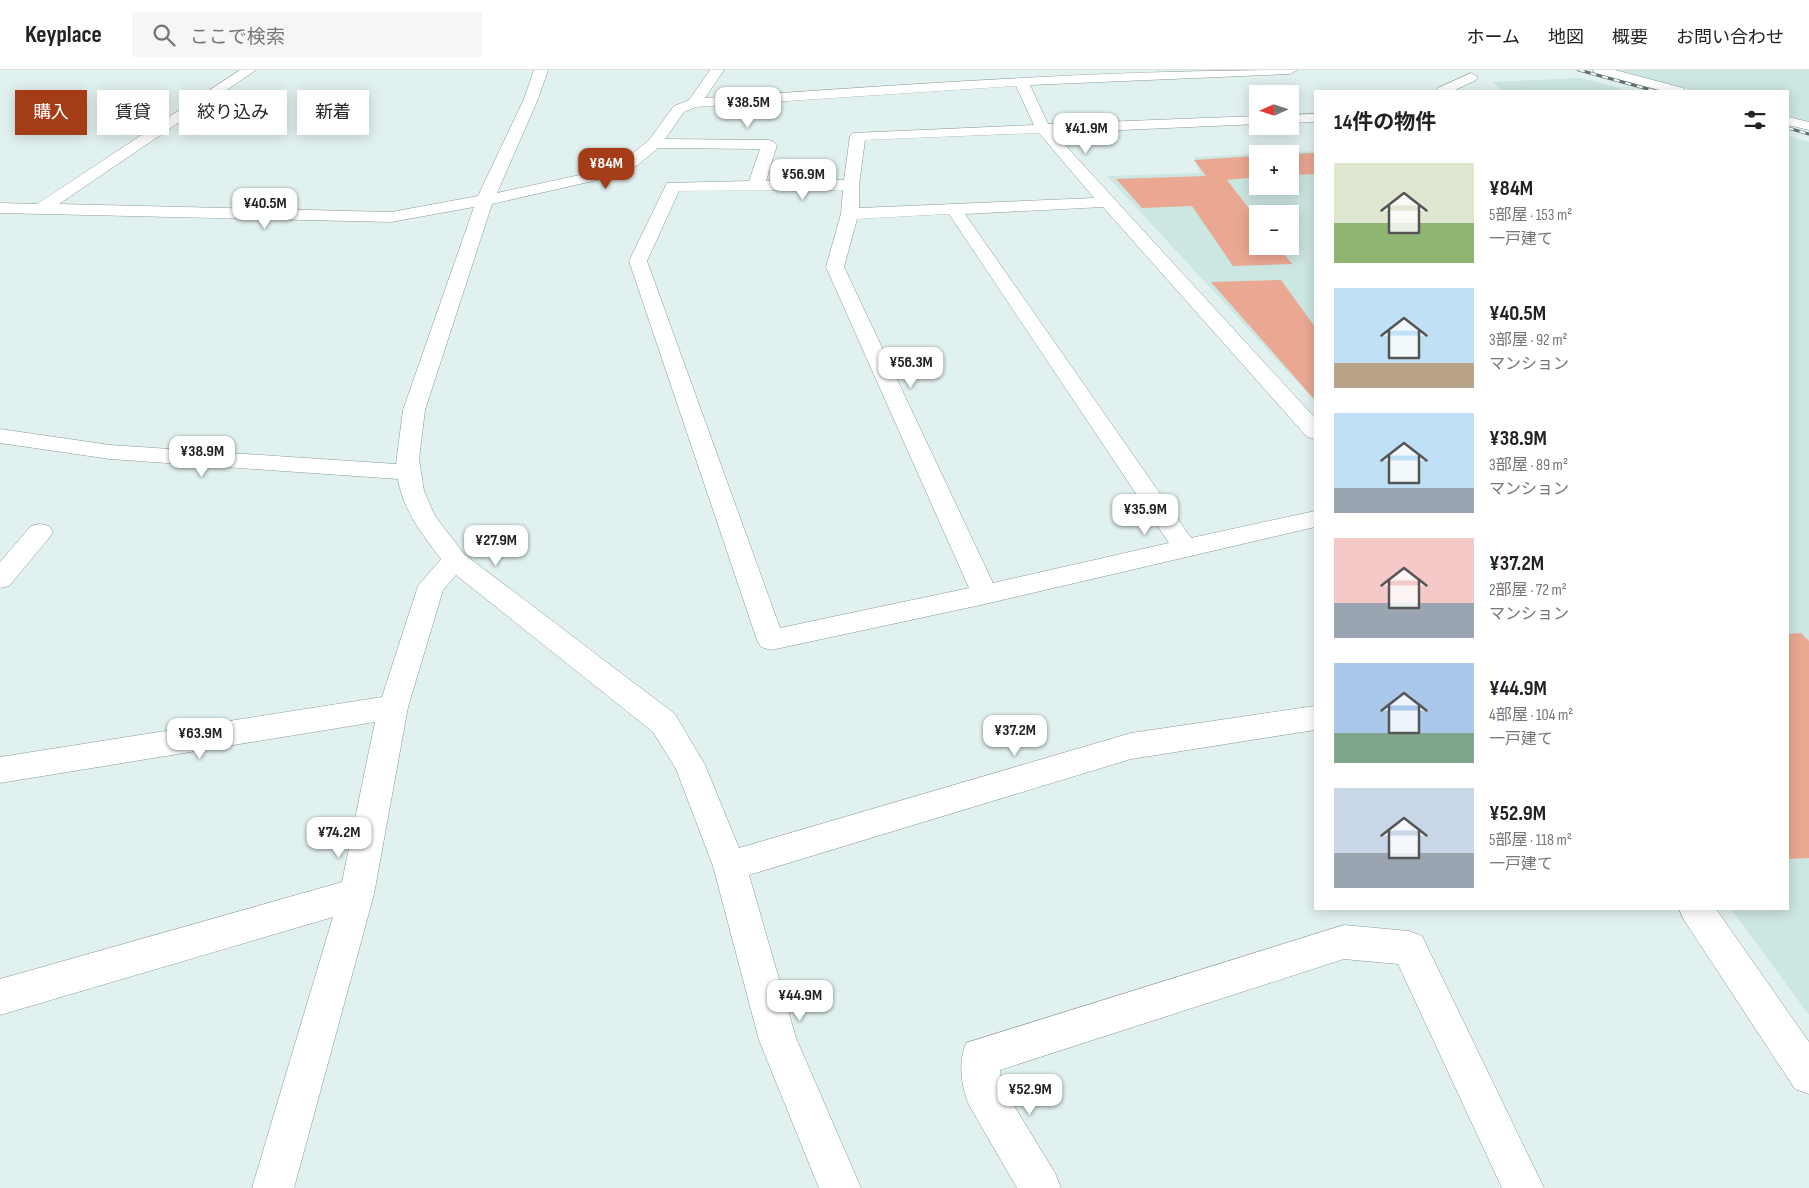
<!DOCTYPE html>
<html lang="ja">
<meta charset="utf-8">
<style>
:root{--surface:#fff;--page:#f6f6f6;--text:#222;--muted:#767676;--line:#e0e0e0;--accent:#a43d17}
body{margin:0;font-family:"Sofia Sans Condensed","Noto Sans JP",sans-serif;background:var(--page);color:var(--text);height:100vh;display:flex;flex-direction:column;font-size:19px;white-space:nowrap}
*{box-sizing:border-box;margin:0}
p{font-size:16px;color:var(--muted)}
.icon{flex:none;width:28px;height:28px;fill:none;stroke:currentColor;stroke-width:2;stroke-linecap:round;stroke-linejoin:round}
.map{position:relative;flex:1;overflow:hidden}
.panel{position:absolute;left:1314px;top:20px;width:475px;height:820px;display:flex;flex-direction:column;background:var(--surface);border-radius:0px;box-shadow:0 2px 12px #0003}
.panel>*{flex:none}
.hud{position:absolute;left:15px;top:20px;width:475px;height:45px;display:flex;gap:10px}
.needle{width:32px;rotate:267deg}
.tools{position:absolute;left:1249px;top:15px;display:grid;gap:10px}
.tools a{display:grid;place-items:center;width:50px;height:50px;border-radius:0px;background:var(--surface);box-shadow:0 2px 12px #0003;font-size:25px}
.price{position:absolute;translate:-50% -42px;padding:0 11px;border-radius:10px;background:#fff;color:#222;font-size:16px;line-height:32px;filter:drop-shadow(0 1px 2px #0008)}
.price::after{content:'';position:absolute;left:50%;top:30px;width:15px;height:11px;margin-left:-8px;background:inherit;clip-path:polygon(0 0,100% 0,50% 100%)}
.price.on{background:var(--accent);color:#fff}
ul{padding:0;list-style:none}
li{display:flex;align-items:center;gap:15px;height:125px;padding:0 20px}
li span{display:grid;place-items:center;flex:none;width:140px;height:100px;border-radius:0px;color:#555}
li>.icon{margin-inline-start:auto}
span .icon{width:60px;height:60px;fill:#fffc;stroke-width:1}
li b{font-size:21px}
h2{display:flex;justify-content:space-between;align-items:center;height:60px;padding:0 20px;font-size:21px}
.pill{padding:0 18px;border-radius:0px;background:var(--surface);box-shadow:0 2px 12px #0003;font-size:18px;line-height:45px}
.pill.on{background:var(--accent);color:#fff}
header{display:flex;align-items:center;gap:30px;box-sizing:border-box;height:70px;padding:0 25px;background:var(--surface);border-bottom:1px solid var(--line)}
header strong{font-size:24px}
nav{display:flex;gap:28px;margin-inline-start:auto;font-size:18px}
.search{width:350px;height:45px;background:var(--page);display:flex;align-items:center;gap:12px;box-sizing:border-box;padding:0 18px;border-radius:0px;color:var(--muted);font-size:19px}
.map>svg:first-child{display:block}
.built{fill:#cce6e2;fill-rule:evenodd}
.green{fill:#eaa892}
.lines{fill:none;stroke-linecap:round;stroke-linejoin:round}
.minor-casing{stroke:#899896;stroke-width:1}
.minor{fill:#fff;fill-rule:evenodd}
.rail-casing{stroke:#66706f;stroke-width:3}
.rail{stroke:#eefefc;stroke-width:2;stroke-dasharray:6;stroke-linecap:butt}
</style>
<header>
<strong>Keyplace</strong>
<div class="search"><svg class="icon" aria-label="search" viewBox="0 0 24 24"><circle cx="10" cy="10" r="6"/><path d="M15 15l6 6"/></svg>ここで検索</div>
<nav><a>ホーム</a><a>地図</a><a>概要</a><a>お問い合わせ</a></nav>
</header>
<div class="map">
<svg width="1809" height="1118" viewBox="0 0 1809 1118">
<rect width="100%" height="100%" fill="#e1f1ef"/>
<path class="built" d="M 1617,0 L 1809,0 L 1809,52 L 1788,46 L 1788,21 L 1695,21 Z
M 1581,8 L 1630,21 L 1504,21 L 1492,12 Z
M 1788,66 L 1809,72 L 1809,945 L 1731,839 L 1788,839 Z
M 1315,81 L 1315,331 L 1107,106 L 1200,103 L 1194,87 L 1257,84 L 1258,116 L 1290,116 L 1290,84 L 1260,84 ZM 1258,144 L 1290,144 L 1290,176 L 1258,176 Z"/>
<path class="green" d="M 1315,83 L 1315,104 L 1290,105 L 1290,84 Z
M 1257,86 L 1257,107 L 1227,110 L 1257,149 L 1258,176 L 1278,176 L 1292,194 L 1233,196 L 1192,136 L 1142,138 L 1116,109 L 1206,106 L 1194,90 Z
M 1281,210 L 1315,257 L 1315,330 L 1211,212 Z
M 1801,563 L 1809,571 L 1809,788 L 1788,789 L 1788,564 Z"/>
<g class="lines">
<g class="minor-casing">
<path id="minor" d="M 240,0 L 256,0 L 59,134 L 391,142 L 478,126 L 524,29 L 534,0 L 548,0 L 538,29 L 497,123 L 603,100 L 626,89 L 649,70 L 674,36 L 689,30 L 710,0 L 724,0 L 705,28 C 902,15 1099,0 1297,0 L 1290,4 L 1030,15 L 1048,54 L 1258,46 L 1258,54 L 1054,63 L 1315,348 L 1315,369 L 1307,367 L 1103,137 L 965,144 L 1191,468 L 1315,441 L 1315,457 L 985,534 L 771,580 L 761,577 L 757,570 L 629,191 L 667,113 L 749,111 L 760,79 L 658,78 L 638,95 L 615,106 L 492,134 L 425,340 L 419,389 L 424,421 L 435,446 L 464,484 L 675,644 L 705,695 L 739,778 L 1131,663 L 1315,636 L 1315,660 L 1131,689 L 749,805 L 796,968 L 861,1118 L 819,1118 L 759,970 L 713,796 L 676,699 L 653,662 L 456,505 L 443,520 L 408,637 L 374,824 L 294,1118 L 252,1118 L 333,847 L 0,945 L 0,909 L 342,812 L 375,652 L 0,713 L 0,687 L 382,627 L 418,516 L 441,489 C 422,464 403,440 398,409 L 110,389 L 0,373 L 0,359 L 110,375 L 396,394 L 403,340 L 474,137 L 391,152 L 0,143 L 0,133 L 37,134 ZM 1016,16 L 1034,55 L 853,63 L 850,66 L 844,110 L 766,111 L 777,75 L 774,72 L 769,70 L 665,69 L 684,42 L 696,37 ZM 1039,63 L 1094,128 L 859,138 L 859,115 L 865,70 ZM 843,120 L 841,144 L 826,197 L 969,518 L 780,558 L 647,191 L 679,121 ZM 949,144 L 1169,473 L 993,513 L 844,197 L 857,149 Z
M 1593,0 L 1615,0 L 1683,18 L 1685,21 L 1663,21 L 1595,3 Z
M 1471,3 L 1478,7 L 1476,10 L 1453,21 L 1436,21 L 1438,18 Z
M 1315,44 L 1315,52 L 1290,53 L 1290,45 Z
M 1788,47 L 1809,52 L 1809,60 L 1788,55 Z
M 40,454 L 49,456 L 53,462 L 49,468 L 9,516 L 0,518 L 0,492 L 31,456 Z
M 1679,839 L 1716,839 L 1809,972 L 1809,1024 L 1795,1019 L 1684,850 Z
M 1344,855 L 1409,861 L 1422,866 L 1544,1118 L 1502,1118 L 1398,894 L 1344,889 L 1000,1000 L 1002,1016 L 1055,1103 L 1061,1118 L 1017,1118 L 969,1035 C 961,1015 958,993 966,973 Z"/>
</g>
<use href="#minor" class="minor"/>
<g class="rail-casing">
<path id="rail" d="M 1579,0 L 1655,21
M 1788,58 L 1809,64"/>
</g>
<use href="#rail" class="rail"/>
</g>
</svg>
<div class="tools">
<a><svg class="needle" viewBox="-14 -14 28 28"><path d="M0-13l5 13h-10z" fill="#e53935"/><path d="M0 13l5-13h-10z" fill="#767676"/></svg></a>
<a>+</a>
<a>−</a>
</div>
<b class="price" style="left:748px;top:59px">¥38.5M</b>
<b class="price" style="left:1086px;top:85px">¥41.9M</b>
<b class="price on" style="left:606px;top:120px">¥84M</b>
<b class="price" style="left:803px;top:131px">¥56.9M</b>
<b class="price" style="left:265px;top:160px">¥40.5M</b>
<b class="price" style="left:911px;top:319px">¥56.3M</b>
<b class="price" style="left:202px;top:408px">¥38.9M</b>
<b class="price" style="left:1145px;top:466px">¥35.9M</b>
<b class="price" style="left:496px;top:497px">¥27.9M</b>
<b class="price" style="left:1015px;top:687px">¥37.2M</b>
<b class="price" style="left:200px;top:690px">¥63.9M</b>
<b class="price" style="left:339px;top:789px">¥74.2M</b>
<b class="price" style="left:800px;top:952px">¥44.9M</b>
<b class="price" style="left:1030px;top:1046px">¥52.9M</b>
<div class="hud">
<a class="pill on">購入</a>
<a class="pill">賃貸</a>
<a class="pill">絞り込み</a>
<a class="pill">新着</a>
</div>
<section class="panel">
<h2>14件の物件<svg class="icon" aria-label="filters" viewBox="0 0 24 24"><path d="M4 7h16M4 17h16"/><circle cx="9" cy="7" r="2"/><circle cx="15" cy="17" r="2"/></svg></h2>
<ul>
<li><span style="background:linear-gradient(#dfe7d0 60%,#8fb573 0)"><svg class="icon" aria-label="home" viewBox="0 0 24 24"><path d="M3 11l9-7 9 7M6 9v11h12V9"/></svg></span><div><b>¥84M</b><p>5部屋 · 153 m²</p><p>一戸建て</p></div></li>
<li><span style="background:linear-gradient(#bfe0f5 75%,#b9a48a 0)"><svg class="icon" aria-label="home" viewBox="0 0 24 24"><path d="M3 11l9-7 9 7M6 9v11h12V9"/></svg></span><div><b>¥40.5M</b><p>3部屋 · 92 m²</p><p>マンション</p></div></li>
<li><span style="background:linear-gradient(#bfe0f5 75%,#9aa5b1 0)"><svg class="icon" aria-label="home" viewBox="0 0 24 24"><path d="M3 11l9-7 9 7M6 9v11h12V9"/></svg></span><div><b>¥38.9M</b><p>3部屋 · 89 m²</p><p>マンション</p></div></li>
<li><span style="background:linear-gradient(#f6c9c9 65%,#9aa5b1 0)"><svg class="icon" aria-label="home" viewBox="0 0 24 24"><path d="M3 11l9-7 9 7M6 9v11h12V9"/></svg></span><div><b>¥37.2M</b><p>2部屋 · 72 m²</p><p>マンション</p></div></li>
<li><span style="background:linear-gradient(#a9c7e8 70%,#7fa58c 0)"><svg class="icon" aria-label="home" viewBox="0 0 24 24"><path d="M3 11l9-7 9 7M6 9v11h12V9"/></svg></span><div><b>¥44.9M</b><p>4部屋 · 104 m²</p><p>一戸建て</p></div></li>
<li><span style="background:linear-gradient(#c9d6e8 65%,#9aa5b1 0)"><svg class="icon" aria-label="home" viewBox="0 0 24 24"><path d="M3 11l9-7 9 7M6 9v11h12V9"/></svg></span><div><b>¥52.9M</b><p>5部屋 · 118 m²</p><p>一戸建て</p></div></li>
</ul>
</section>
</div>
